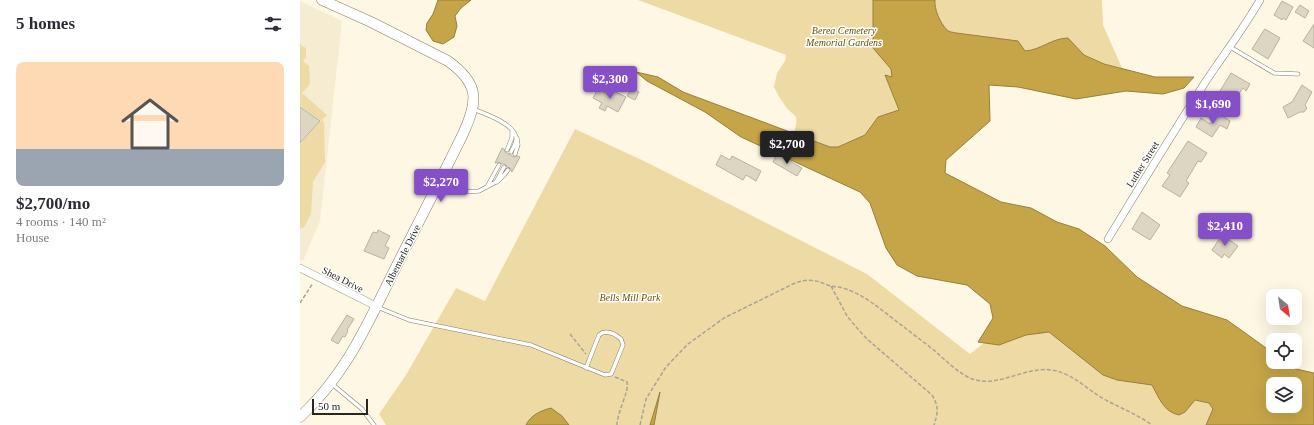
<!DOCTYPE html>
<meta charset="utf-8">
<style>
:root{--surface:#fff;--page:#f2f2f3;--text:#2b2b33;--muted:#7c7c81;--accent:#854fc7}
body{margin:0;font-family:"Times New Roman",serif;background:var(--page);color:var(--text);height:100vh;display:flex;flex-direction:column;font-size:15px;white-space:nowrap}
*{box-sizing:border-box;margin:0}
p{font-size:13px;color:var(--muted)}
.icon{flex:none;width:22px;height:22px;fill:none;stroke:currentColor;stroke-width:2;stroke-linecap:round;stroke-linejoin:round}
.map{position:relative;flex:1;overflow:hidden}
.side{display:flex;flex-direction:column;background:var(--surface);width:300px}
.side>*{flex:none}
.needle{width:26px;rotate:150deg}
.buttons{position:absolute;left:966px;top:289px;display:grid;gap:8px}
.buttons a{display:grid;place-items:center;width:36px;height:36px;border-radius:8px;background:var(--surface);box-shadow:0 4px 16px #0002;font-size:20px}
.scale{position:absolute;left:12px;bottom:10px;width:56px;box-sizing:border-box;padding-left:4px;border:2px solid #28261f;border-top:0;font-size:11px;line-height:14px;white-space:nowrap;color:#28261f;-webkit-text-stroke:3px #fff;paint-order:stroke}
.price{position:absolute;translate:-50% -34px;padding:0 9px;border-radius:4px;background:var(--accent);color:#fff;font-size:13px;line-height:26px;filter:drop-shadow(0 1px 2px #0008)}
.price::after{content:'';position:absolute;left:50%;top:24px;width:12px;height:9px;margin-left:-6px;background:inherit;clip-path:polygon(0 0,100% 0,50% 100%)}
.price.on{background:#222;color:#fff}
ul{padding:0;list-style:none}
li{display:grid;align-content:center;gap:8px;height:212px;padding:0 16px}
li span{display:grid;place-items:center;height:124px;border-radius:8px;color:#555}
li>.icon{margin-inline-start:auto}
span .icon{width:72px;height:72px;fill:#fffc;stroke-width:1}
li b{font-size:17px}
h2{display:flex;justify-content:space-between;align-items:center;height:48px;padding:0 16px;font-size:17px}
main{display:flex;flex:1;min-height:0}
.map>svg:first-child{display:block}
.built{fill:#f6ecd1}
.green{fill:#eedaa5}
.water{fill:#c6a548;stroke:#977f3c;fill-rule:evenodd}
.building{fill:#ddd6c3;stroke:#b9b2a0}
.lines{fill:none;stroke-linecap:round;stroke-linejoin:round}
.lane-casing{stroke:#827c6b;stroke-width:4.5}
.street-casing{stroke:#827c6b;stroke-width:8}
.secondary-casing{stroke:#827c6b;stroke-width:11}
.path{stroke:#a8a395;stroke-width:1.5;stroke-dasharray:4 2;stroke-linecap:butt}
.lane{stroke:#fff;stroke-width:3.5}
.street{stroke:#fff;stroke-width:7}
.secondary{stroke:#fff;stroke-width:10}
.labels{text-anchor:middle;stroke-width:3;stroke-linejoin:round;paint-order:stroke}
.park-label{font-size:10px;font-style:italic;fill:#6a5309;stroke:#fff}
.street-label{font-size:10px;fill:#28261f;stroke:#fff}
</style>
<main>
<section class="side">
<h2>5 homes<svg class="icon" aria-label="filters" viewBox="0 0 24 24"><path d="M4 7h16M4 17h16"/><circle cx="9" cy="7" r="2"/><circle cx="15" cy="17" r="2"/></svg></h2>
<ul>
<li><span style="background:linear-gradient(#ffd9b3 70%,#9aa5b1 0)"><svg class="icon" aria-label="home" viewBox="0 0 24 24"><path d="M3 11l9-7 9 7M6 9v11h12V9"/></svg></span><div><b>$2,700/mo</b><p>4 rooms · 140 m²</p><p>House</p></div></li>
</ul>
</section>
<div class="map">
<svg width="1014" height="425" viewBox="0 0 1014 425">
<rect width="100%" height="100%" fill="#fef7e4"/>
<path class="built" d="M 0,1 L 42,21 L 20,221 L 3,261 L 0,260 Z"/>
<path class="green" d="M 338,0 L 580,0 L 591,61 L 598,83 L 587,80 L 599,110 L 578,117 L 565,135 L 538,147 L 530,147 L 494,134 C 500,109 494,120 484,104 C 480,99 477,93 474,87 L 477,73 L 485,61 L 486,55 Z
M 635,0 L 802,0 L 803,25 L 822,68 L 804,64 L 784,55 L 768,38 C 752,38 740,50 725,51 L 648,31 C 641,23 634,11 635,0 Z
M 0,43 L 2,46 L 6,48 L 6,57 L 3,61 L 9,66 L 10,84 L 2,93 L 27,115 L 22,120 L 24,122 L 25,162 L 13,182 L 11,214 L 4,227 L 0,229 L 0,144 L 21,121 L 0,106 Z
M 275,129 L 346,162 L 567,274 L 670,354 L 695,334 L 727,305 L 766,341 L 771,350 L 972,425 L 86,425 L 79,414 L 106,375 L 156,288 L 185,301 Z"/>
<path class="water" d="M 138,0 L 171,0 L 161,8 L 155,16 L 157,26 L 154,37 L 143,44 L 133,41 L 126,30 L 127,23 L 133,14 Z
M 573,0 L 635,0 C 634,9 640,23 647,30 C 649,32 652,32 656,33 L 718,41 L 725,51 C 741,50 752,38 768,38 L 784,55 L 804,64 L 855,77 L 894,77 L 884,88 L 863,94 L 826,91 L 776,99 L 718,87 L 689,85 L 690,121 L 646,160 L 645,173 L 701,202 L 731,208 L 757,222 L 779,229 L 805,246 L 837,277 L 882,306 L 927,320 L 973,353 L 973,362 L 987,362 L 996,369 L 1014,373 L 1014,425 L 906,425 L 913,409 L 909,403 L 895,400 L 885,412 L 879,415 C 864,412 859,398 852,385 L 817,380 L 803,375 L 749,332 L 726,335 L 699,345 L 678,342 L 693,318 L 690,304 L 667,285 L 617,276 L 597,265 L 586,248 L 570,203 L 560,192 L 441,137 L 405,112 L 347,81 L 336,72 L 358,77 L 383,92 L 530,147 L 538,147 L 565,135 L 578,117 L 599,110 L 585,75 L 592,77 L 591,69 L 573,48 ZM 973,384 L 995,384 L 995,406 L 973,406 Z
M 360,392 L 354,425 L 350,425 Z
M 251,408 L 262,416 L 269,425 L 226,425 C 231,415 240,411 251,408 Z"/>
<path class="building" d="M 982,1 L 993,7 L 986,20 L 983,18 L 982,20 L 974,15 Z
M 1000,5 L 1009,11 L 1005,18 L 995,12 Z
M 1014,24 L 1014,48 L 1003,41 Z
M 965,29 L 980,38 L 968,59 L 952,49 L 964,30 Z
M 931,73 L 950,84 L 946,91 L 943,88 L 931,105 L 926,102 L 923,107 L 917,102 L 922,92 L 920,91 Z
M 1002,85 L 1012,92 L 1005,105 L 1007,108 L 1004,112 L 1000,112 L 988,118 L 983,107 L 992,102 Z
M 332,88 L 339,92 L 335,100 L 327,96 Z
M 298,89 L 309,95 L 311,90 L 326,97 L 318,112 L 307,106 L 305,111 L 299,108 L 302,103 L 293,98 Z
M 0,107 L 20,121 L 0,143 Z
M 917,112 L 930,121 L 927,129 L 920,125 L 912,137 L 896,127 L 901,118 L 910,124 Z
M 888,141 L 907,153 L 901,162 L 898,161 L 886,181 L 889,183 L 880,197 L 862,186 L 870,175 L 867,173 Z
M 202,148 L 204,149 L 205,152 L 214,157 L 218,156 L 220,157 L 212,172 L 210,168 L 207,167 L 205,164 L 202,164 L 199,162 L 195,163 Z
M 477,154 L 502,168 L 497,176 L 473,162 Z
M 421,155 L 430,160 L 432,156 L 461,171 L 456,181 L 446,175 L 443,180 L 416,165 Z
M 842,212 L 860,225 L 850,240 L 832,229 Z
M 78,230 L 90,236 L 85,246 L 89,248 L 84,259 L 64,251 L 73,232 L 77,233 Z
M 923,233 L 929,237 L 928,239 L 938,246 L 929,258 L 924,254 L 922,258 L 912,250 Z
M 47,315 L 54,319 L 47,330 L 48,331 L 45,337 L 43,336 L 38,344 L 31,340 Z"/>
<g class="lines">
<g class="lane-casing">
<path id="lane" d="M 930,47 L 974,73 L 998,74
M 173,109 C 185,114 213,123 216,137 C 217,142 213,148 211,152
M 207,150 L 212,138 L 212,131
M 215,154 L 218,145 L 217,138
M 140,182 L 163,192 L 179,191 L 196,182 L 204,167
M 197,182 L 204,175 L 208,170
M 187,187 L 199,165
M 77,307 L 109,320 L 231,345 L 305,375 L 311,374 L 312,372 L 323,345 L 321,339 C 315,334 306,329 299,335 L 286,368
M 32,384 L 62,409 L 74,425"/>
</g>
<g class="street-casing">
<path id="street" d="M 808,239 C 840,186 873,133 906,81 C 924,54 944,28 960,0
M 0,268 L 76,306"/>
</g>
<g class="secondary-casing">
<path id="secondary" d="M 0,417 C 46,374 66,327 93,273 C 116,227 140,181 163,134 C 178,101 180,84 148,61 L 71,22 L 22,0"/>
</g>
<path class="path" d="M 531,286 L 547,316 L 557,328 L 567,339 L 632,395 C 639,406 638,413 634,425
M 0,303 L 13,283
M 270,334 L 286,354
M 315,377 L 327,382 C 330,390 317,412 317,425
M 340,425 L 346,399 L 366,367 L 388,344 L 424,318 L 493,284 C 502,280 510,279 520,282 C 523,283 527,285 531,286 C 536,287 541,287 546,289 C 567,296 586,314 604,327 C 614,335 625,343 635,351 C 645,360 654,369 666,376 C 694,392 722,366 751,370 C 773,373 786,389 804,399 C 820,408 837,414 852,425"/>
<use href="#lane" class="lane"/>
<use href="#street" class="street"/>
<use href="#secondary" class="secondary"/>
</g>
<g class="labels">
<g class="park-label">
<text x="544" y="34">Berea Cemetery<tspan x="544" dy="12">Memorial Gardens</tspan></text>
<text x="330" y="301">Bells Mill Park</text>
</g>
<g class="street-label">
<text transform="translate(842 164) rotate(-58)" y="4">Luther Street</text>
<text transform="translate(102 255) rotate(-63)" y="4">Albemarle Drive</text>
<text transform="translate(43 279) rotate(27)" y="4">Shea Drive</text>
</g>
</g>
</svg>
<div class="buttons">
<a><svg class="needle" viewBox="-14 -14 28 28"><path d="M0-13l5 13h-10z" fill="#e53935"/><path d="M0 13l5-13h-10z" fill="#7c7c81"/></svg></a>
<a><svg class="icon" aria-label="locate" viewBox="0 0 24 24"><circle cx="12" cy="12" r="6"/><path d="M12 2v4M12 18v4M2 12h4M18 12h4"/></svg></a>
<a><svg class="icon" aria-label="layers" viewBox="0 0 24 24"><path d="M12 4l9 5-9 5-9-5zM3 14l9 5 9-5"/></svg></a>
</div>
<div class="scale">50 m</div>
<b class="price" style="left:310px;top:100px">$2,300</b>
<b class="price" style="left:913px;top:125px">$1,690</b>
<b class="price on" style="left:487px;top:165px">$2,700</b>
<b class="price" style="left:141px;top:203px">$2,270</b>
<b class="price" style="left:925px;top:247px">$2,410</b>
</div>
</main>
